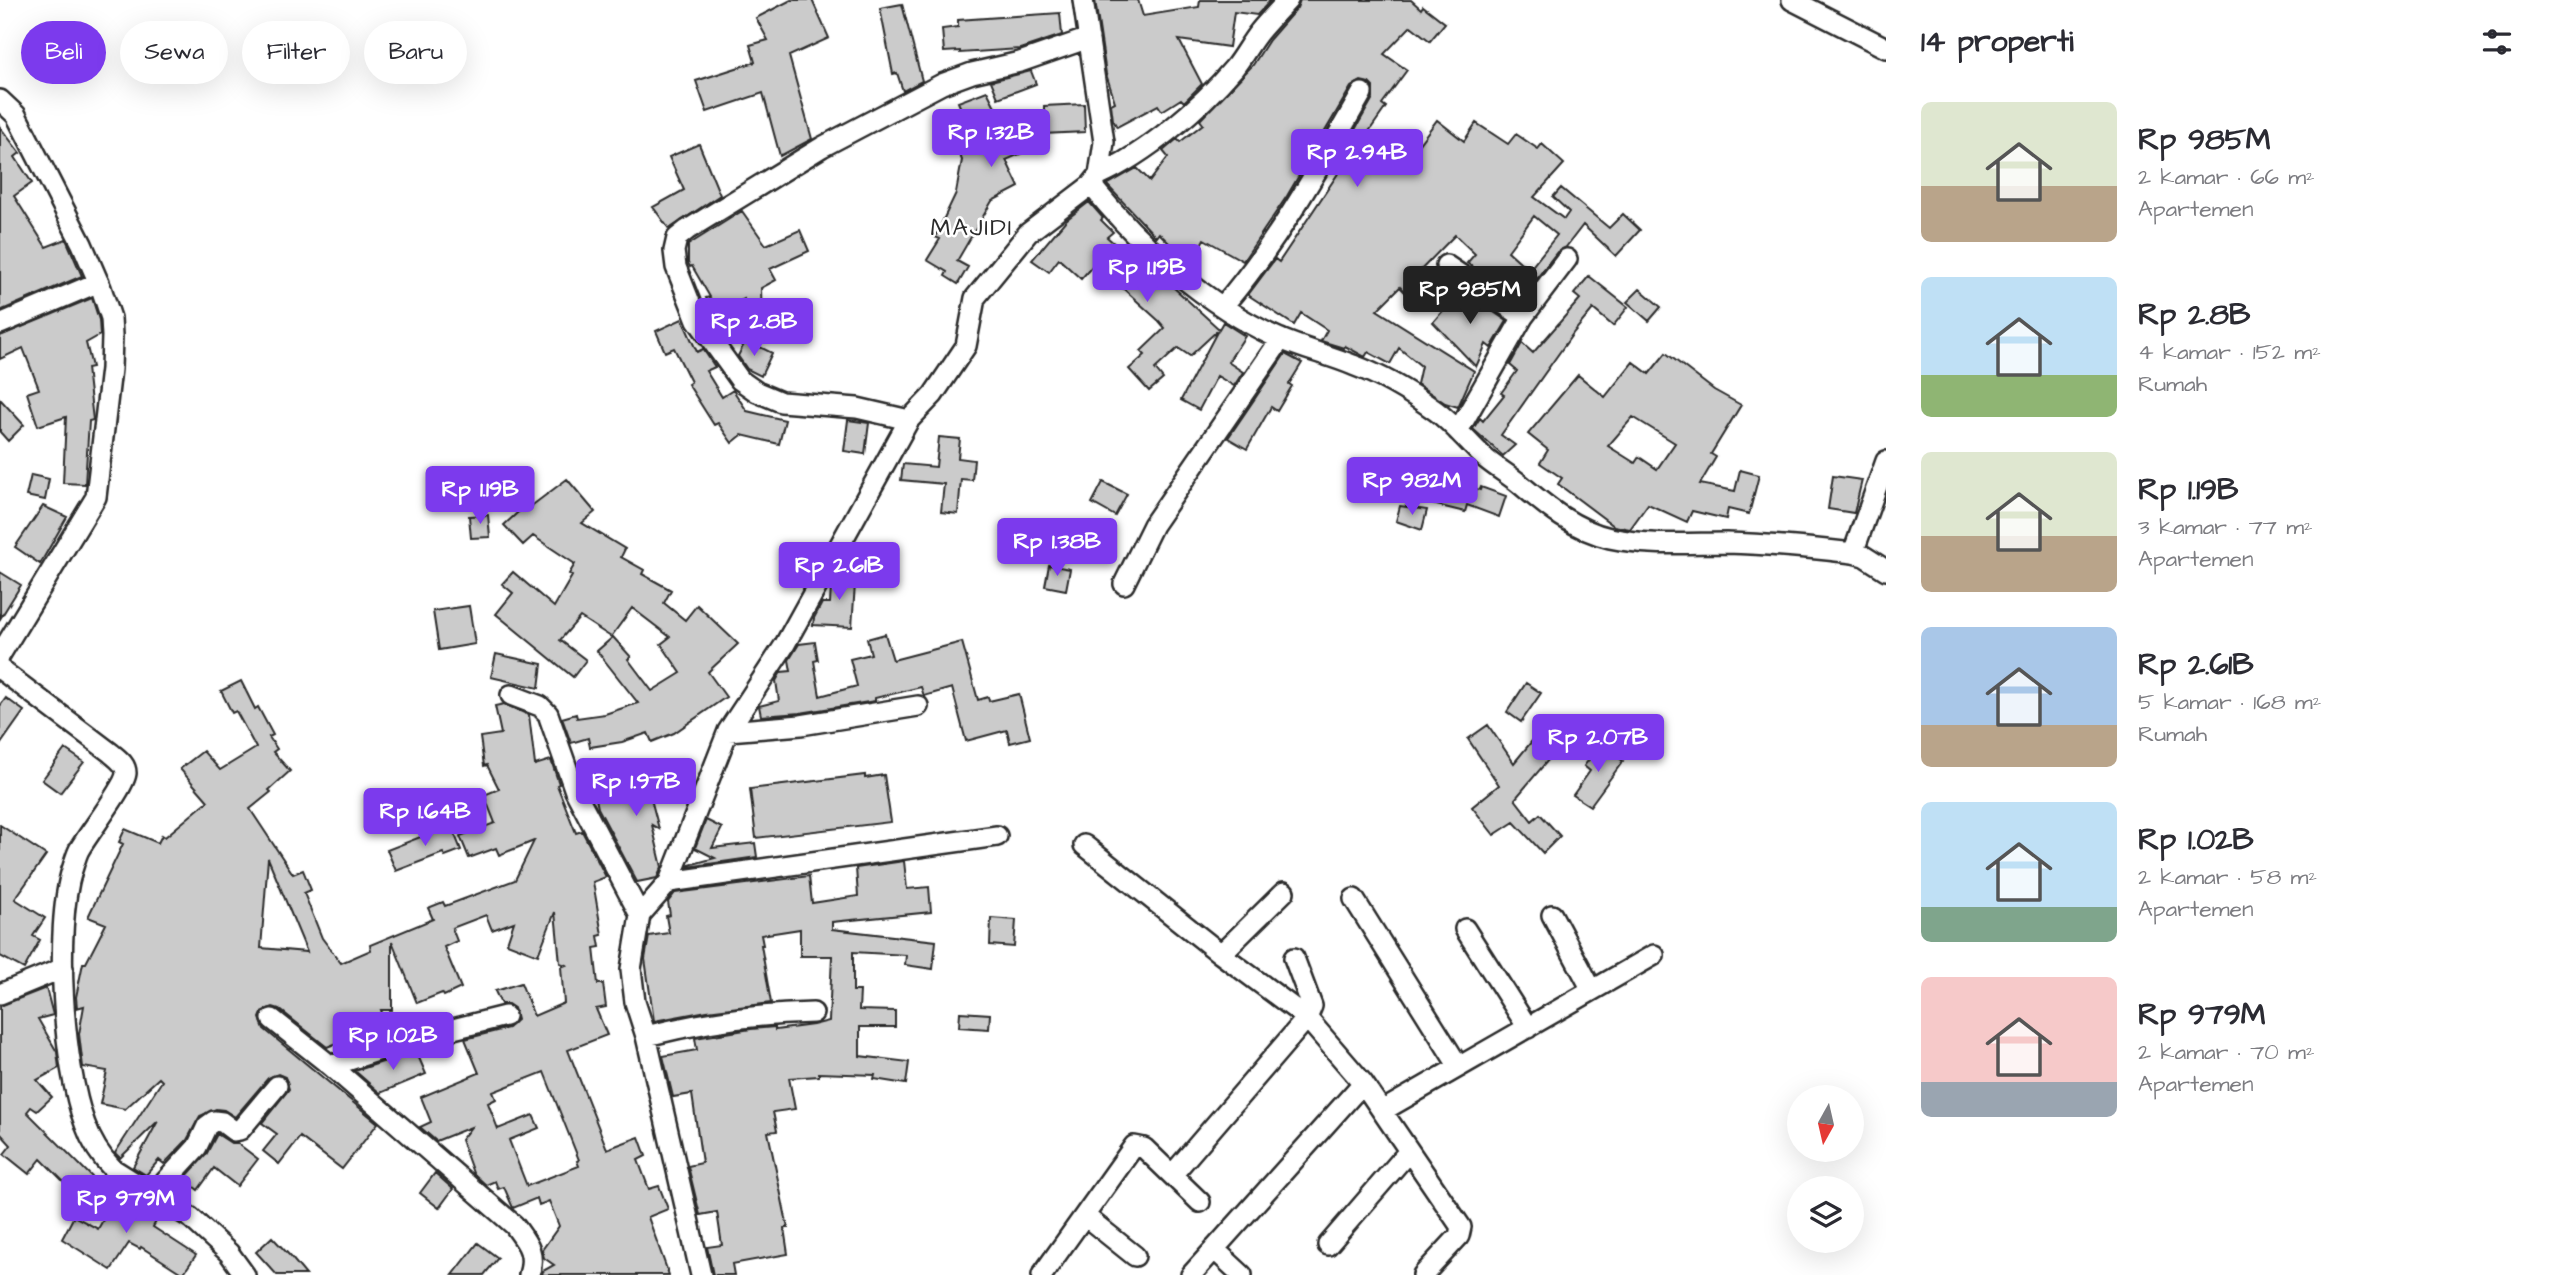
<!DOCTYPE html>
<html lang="id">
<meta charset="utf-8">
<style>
:root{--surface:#fff;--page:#f7f7f7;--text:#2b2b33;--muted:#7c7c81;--accent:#7c3aed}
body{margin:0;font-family:"Architects Daughter",sans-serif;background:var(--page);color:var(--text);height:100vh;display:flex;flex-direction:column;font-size:26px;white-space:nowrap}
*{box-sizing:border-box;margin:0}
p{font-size:23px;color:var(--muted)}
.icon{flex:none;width:38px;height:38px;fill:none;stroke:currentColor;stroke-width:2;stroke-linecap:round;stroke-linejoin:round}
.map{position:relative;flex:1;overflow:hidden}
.drawer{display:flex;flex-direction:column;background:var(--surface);width:665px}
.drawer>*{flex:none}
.banner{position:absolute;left:21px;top:21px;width:665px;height:63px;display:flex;gap:14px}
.needle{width:46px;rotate:188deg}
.tools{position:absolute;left:1787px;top:1085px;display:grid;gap:14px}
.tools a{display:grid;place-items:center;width:77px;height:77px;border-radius:50%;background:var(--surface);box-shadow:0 7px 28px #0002;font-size:35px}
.price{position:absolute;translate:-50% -60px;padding:0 16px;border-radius:7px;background:var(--accent);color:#fff;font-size:23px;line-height:46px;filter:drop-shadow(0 2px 4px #0008)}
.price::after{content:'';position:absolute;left:50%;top:42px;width:21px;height:16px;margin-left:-10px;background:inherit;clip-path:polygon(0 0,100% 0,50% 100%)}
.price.on{background:#222;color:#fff}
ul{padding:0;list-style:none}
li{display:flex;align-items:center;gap:21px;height:175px;padding:0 35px}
li span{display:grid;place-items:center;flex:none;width:196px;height:140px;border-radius:10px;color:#555}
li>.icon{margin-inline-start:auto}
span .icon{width:84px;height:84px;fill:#fffc;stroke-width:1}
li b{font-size:30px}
h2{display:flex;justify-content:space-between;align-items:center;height:84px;padding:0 35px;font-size:30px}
.chip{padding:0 24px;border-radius:32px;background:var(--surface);box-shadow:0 7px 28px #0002;font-size:24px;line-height:63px}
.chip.on{background:var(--accent);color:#fff}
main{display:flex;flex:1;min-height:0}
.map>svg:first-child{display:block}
.building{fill:#cbcbcb;stroke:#2b2b2b;stroke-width:2;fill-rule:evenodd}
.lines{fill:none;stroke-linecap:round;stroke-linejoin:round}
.minor-casing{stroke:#2b2b2b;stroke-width:24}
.minor{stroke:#fff;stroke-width:19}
.labels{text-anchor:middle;stroke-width:5;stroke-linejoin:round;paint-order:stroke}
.quarter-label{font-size:24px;letter-spacing:2px;fill:#2b2b2b;stroke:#fff}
</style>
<main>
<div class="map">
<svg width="1886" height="1275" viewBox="0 0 1886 1275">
<rect width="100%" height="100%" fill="#fff"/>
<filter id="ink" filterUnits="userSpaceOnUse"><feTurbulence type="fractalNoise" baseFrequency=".0143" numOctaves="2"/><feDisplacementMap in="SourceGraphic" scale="14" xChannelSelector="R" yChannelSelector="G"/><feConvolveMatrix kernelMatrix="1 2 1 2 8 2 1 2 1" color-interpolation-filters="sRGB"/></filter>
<g filter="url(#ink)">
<path class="building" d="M 791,0 L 812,0 L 829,38 L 789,56 L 812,139 L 780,156 L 763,93 L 707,112 L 696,81 L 755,62 L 750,45 L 768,40 L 756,18 Z
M 1095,0 L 1138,0 L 1143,16 L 1199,7 L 1200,0 L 1271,0 L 1257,15 L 1234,12 L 1229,47 L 1179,40 L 1202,84 L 1184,102 L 1181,99 L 1162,111 L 1158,105 L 1117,127 L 1113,120 L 1111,104 L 1115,102 L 1106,74 Z
M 1300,0 L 1411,0 L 1421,9 L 1423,6 L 1445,23 L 1430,41 L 1411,26 L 1384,54 L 1407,70 L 1382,104 L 1386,107 L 1363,140 L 1400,169 L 1437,120 L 1464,141 L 1476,123 L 1508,144 L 1516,134 L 1538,149 L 1542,144 L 1564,164 L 1534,197 L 1564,219 L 1569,212 L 1553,197 L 1561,188 L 1609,228 L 1623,214 L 1640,230 L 1616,256 L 1583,225 L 1566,247 L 1557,252 L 1520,300 L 1467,263 L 1475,254 L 1455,235 L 1413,278 L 1417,281 L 1405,292 L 1400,287 L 1377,310 L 1474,371 L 1458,407 L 1445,403 L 1417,384 L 1421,366 L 1399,348 L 1390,364 L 1368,352 L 1365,357 L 1345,346 L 1344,348 L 1321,341 L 1327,330 L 1301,313 L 1294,325 L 1248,295 L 1275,259 L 1279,262 L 1351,154 L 1344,149 L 1373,98 L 1373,87 L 1369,83 L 1361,81 L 1351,87 L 1287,196 L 1243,261 L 1204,239 L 1190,265 L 1179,258 L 1176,256 L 1178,252 L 1159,233 L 1156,237 L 1107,185 L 1137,168 L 1150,181 L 1168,157 L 1163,151 L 1177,139 L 1180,142 L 1203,124 L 1200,120 L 1253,65 L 1269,40 L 1297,8 ZM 1534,216 L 1557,235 L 1529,270 L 1508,251 Z
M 902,4 L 922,81 L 903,91 L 897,73 L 893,74 L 880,8 Z
M 1060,13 L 1062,35 L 1020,49 L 960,53 L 960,51 L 944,52 L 942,29 L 958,27 L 958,20 Z
M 1031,71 L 1036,84 L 998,98 L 991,81 Z
M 987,91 L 1007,130 L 1044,116 L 1044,106 L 1084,104 L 1085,132 L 1043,134 L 1046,143 L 1006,160 L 1019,187 L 992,201 L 957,261 L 968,267 L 958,284 L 945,276 L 947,272 L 927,260 L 940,239 L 935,237 L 956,193 L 962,160 L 952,137 L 970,129 L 958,102 Z
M 0,127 L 20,153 L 15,157 L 32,183 L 14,196 L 46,247 L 66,239 L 82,276 L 0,311 Z
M 699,144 L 720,195 L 669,229 L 653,207 L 684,190 L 669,157 Z
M 1089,202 L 1103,218 L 1101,220 L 1113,232 L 1107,237 L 1144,270 L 1149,265 L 1219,329 L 1223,322 L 1245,336 L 1228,362 L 1243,372 L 1234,386 L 1217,376 L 1199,410 L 1181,400 L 1218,330 L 1190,356 L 1178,348 L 1155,369 L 1163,379 L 1149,391 L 1129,369 L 1145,355 L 1141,351 L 1165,328 L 1159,321 L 1095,263 L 1081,279 L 1059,259 L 1049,272 L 1032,260 L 1066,220 Z
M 742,211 L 766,245 L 800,230 L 809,251 L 770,269 L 776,280 L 761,288 L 762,323 L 744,323 L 744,299 L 714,314 L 706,298 L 710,297 L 692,266 L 690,267 L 688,263 L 688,245 Z
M 1589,276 L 1628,307 L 1613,326 L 1593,309 L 1574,332 L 1501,435 L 1515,445 L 1503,456 L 1473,429 L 1480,418 L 1483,421 L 1504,395 L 1501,393 L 1517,371 L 1510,365 L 1522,343 L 1533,353 L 1580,299 L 1574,294 Z
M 1640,289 L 1661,307 L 1649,321 L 1627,302 Z
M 1461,290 L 1507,321 L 1491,348 L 1486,344 L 1476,367 L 1433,322 Z
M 92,298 L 99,320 L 100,335 L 86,343 L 92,367 L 87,368 L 93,420 L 89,421 L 85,484 L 63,483 L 66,417 L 38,426 L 27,393 L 39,389 L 23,348 L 0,359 L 0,336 Z
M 682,319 L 697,352 L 703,349 L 715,367 L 706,371 L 722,397 L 733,390 L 747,411 L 785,420 L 779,444 L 742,435 L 732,443 L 718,423 L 714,425 L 688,384 L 691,382 L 674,348 L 665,352 L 656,331 Z
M 746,340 L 772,353 L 761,376 L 747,369 L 738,356 Z
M 1666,353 L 1714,390 L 1741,405 L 1711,454 L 1716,457 L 1700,484 L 1735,491 L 1740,470 L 1759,475 L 1749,514 L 1728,509 L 1726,519 L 1692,511 L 1687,522 L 1648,504 L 1630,529 L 1614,526 L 1558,484 L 1562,478 L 1540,463 L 1548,450 L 1528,434 L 1578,375 L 1605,397 L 1633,362 L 1649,374 ZM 1633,417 L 1675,443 L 1657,469 L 1639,457 L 1635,463 L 1608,446 Z
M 1285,354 L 1302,363 L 1289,384 L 1292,386 L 1277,411 L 1271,407 L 1247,449 L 1228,438 Z
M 0,399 L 24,425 L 8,441 L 0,432 Z
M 848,420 L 869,423 L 865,454 L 844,451 Z
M 939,437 L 960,439 L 958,458 L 974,460 L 972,480 L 961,479 L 958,514 L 941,512 L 944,484 L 901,480 L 903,464 L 936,467 Z
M 1434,471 L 1453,477 L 1451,481 L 1480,490 L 1481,487 L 1506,496 L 1499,517 L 1467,505 L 1465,512 L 1424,502 Z
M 31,475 L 49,479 L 45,500 L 26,496 Z
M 1833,476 L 1862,480 L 1854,513 L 1828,509 Z
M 567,479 L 595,512 L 582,523 L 625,549 L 621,557 L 644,570 L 642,574 L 671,590 L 664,603 L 685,620 L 697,605 L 738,644 L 708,672 L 726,697 L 674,733 L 652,742 L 648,733 L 622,742 L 590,747 L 588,738 L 571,743 L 562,718 L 576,714 L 577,718 L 605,714 L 638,703 L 597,651 L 613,637 L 631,657 L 628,659 L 652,691 L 681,673 L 661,644 L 670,637 L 632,608 L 611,637 L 580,617 L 560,640 L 586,660 L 573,677 L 496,614 L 513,593 L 502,584 L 513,572 L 554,607 L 572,576 L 569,574 L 575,564 L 533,536 L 523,545 L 504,525 L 527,504 L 530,507 Z
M 1103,482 L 1127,494 L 1115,516 L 1092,503 Z
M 43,506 L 67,517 L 40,564 L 15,547 Z
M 1400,506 L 1427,510 L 1422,530 L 1396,521 Z
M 488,515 L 490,537 L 471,538 L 469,516 Z
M 1049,565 L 1070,569 L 1066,590 L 1045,586 Z
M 840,570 L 856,570 L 852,627 L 813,625 L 814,618 L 822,603 L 830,603 L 831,587 Z
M 0,572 L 21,585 L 0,619 Z
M 469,606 L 475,644 L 439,650 L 433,611 Z
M 885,634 L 893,660 L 962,642 L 978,700 L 988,697 L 989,701 L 1019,694 L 1030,738 L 1010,743 L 1007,730 L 966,741 L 952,688 L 924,696 L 921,687 L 875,698 L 875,701 L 800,713 L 761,716 L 759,706 L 779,701 L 776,681 L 781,672 L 791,671 L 789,660 L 799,644 L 815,642 L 818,660 L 814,661 L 820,696 L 857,686 L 850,659 L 871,654 L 867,639 Z
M 496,654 L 542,664 L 539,688 L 491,677 Z
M 241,681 L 255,709 L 258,707 L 273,735 L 269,737 L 277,749 L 273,752 L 290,771 L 269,790 L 271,792 L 250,809 L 293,874 L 303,870 L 311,890 L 304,893 L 322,938 L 341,963 L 371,950 L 370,945 L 433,919 L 428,908 L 443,902 L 445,906 L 515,880 L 534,841 L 499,855 L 496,848 L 469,858 L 460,836 L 495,823 L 484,795 L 499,789 L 487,765 L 484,766 L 480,737 L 501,734 L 495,706 L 504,704 L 529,715 L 535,765 L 551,760 L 559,784 L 557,785 L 576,833 L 582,831 L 606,877 L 593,882 L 602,935 L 598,936 L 600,947 L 594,948 L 598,984 L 603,984 L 606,1007 L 596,1009 L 607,1035 L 568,1050 L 607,1149 L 639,1137 L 646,1156 L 638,1160 L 649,1189 L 659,1186 L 668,1209 L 648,1217 L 669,1275 L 542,1275 L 543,1271 L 554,1265 L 544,1258 L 542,1250 L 559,1226 L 549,1201 L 539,1205 L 537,1198 L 513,1208 L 504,1187 L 498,1189 L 495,1181 L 486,1185 L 473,1173 L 461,1140 L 471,1127 L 436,1141 L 420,1127 L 431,1122 L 421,1097 L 479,1073 L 465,1039 L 508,1028 L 517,1020 L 514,1008 L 508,1004 L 501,1004 L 495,991 L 521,983 L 534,1016 L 564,1003 L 561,967 L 566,965 L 560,963 L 555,912 L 538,955 L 507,943 L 514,922 L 492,930 L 486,915 L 452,928 L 457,941 L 444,947 L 461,988 L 444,996 L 442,993 L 417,1003 L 392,941 L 392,1010 L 381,1010 L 390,1034 L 345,1049 L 342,1041 L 327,1047 L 279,1009 L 273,1007 L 263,1011 L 260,1018 L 264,1029 L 378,1123 L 342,1169 L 300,1137 L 279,1164 L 263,1151 L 277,1134 L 262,1123 L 289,1089 L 285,1077 L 278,1074 L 268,1078 L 235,1117 L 224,1110 L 216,1109 L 200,1116 L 187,1140 L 164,1164 L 159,1160 L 146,1175 L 133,1167 L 158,1121 L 120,1158 L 115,1153 L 162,1081 L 159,1078 L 125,1109 L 100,1104 L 107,1071 L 83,1067 L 79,1034 L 84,1006 L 77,1008 L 76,997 L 83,963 L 86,963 L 106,924 L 88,917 L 123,844 L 119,842 L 125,829 L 158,843 L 162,835 L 165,837 L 208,801 L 180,769 L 203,751 L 220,770 L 256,748 L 236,711 L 232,713 L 221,691 ZM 268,858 L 307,952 L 261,948 ZM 544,1072 L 579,1160 L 577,1161 L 579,1166 L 527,1186 L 509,1140 L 539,1128 L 533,1115 L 498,1129 L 488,1103 L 496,1099 L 493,1092 Z
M 1526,683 L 1541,693 L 1521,722 L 1507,712 Z
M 6,698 L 24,711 L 0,745 L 0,706 Z
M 1488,725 L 1514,763 L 1541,730 L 1560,746 L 1515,799 L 1532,821 L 1540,814 L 1560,836 L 1543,853 L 1514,822 L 1494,835 L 1472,807 L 1499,785 L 1468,739 Z
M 1601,744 L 1623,761 L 1590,806 L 1573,795 L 1590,771 L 1584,766 Z
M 65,749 L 84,762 L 60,793 L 42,780 Z
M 676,771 L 678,797 L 651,799 L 659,829 L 652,825 L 662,867 L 657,878 L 637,882 L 598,808 L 593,785 L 632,777 L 632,775 Z
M 865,775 L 865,778 L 884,775 L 891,822 L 756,838 L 750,789 Z
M 706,820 L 722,828 L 712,848 L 755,843 L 757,857 L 688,867 L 689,865 L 715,858 L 695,848 Z
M 0,825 L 46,855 L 15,899 L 45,918 L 33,936 L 40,940 L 24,969 L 0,956 Z
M 451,825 L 461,850 L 445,856 L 443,853 L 396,871 L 387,850 Z
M 904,861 L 907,889 L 929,887 L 931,912 L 832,922 L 832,929 L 936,941 L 933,969 L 905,965 L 906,955 L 853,952 L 853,991 L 860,991 L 859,1010 L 895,1011 L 895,1027 L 860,1027 L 860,1056 L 909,1062 L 906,1084 L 874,1079 L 875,1075 L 819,1073 L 819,1076 L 789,1078 L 795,1109 L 773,1112 L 777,1131 L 768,1132 L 788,1228 L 784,1228 L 788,1254 L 732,1264 L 734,1275 L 713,1275 L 707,1247 L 722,1245 L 717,1212 L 700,1215 L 688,1166 L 702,1163 L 692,1094 L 673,1097 L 663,1056 L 697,1050 L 695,1038 L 751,1029 L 775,1027 L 775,1030 L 813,1025 L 829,1021 L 832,956 L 800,956 L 800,929 L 761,935 L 763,945 L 761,945 L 771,1003 L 707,1011 L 654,1021 L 645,959 L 649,936 L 669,933 L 666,916 L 670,915 L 668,902 L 675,893 L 809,876 L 812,903 L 858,896 L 856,868 Z
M 991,918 L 1016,920 L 1014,947 L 990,945 Z
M 46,988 L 53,1015 L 38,1019 L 57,1052 L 59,1068 L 37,1080 L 52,1097 L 37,1111 L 31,1107 L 27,1112 L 96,1181 L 80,1198 L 41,1159 L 29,1174 L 4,1154 L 11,1145 L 0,1133 L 0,1006 Z
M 960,1012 L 990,1014 L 989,1029 L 959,1027 Z
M 416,1051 L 426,1074 L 380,1093 L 355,1071 Z
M 217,1134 L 231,1143 L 237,1143 L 258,1159 L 237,1186 L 214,1168 L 198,1190 L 184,1179 L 206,1155 Z
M 435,1173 L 453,1189 L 439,1208 L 420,1193 Z
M 121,1188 L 138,1199 L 136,1203 L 159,1216 L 153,1227 L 196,1255 L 183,1274 L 141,1247 L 140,1249 L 129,1243 L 111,1270 L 62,1239 L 74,1216 L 98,1229 Z
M 272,1237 L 291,1257 L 306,1275 L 277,1275 L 256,1252 Z
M 478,1243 L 498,1258 L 484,1275 L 453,1275 Z"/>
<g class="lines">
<g class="minor-casing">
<path id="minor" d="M 1792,0 L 1886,48
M 0,100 L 16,115 L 82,244 L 101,288 L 111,318 L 112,336 L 111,369 L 96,497 L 0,655
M 1099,175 C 1147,153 1200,108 1234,68 C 1243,57 1250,43 1259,32 C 1268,21 1278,11 1288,0
M 1091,185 C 1141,247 1206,305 1278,338 C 1303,349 1329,355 1353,365 C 1383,376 1411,393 1436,411 C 1455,425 1469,444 1486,459 C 1497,468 1509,475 1520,484 C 1547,507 1575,530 1610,538 C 1647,546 1688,543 1726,543 C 1769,544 1811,548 1853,553 L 1864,556 L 1886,570
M 1446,265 L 1523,317
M 1223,306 C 1278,242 1320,166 1362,93
M 0,324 L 99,282
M 909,420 L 857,408 L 781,402 L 757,392 L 740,380 L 697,320 L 676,267 L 674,251 L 677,238 L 687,230 L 822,147 L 942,84 L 972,73 L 1020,62 L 1089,38
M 1458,431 L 1523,317 L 1567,259
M 1853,553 L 1886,461
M 1124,584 L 1153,525 L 1281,339
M 0,669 L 111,753 C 118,759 126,764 126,773 C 126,785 88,834 79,850 C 76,856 74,864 72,870 C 54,929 63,1066 85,1124 C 91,1141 100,1156 113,1169 L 191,1218 L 229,1253 L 245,1275
M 511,695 L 540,706 L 548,714 L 575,791 L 640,915
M 728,731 L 801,725 L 918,706
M 1084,845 L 1221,954 L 1307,1018 L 1172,1175
M 669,882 L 997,836
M 1354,899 L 1459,1067
M 1552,915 L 1592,990
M 1465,929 L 1528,1028
M 1221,954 L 1284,892
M 0,994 L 63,968
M 272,1019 L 331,1066 L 514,1225 C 527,1243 536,1252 529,1275
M 646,1036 C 702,1022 756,1014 813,1013
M 331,1066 L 417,1038 L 505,1016
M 1363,1083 L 1461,1227 L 1459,1236 L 1423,1275
M 1382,1111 L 1654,955
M 153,1195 L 197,1147 L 207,1126 L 214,1121 L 222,1122 L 234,1131 L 240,1130 L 277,1086
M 1085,1216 L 1135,1256
M 1328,1245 L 1409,1151
M 1214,1249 L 1242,1275
M 701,1275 L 646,1036 L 635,1002 L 631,969 L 640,915 L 669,882 L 728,731 L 784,646 L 909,420 L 933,395 L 966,346 L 975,298 L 1028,233 L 1091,185 L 1099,175 L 1104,142 L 1083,0
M 1042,1275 L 1134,1146 L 1144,1148 L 1200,1202
M 1191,1275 L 1363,1083 L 1307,1018 L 1312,1006 L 1294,958"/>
</g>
<use href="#minor" class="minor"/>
</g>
</g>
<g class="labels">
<g class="quarter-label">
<text x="972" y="235">MAJIDI</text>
</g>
</g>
</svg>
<div class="tools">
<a><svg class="needle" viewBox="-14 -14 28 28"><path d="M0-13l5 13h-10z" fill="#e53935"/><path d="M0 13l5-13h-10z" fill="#7c7c81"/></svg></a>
<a><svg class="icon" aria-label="layers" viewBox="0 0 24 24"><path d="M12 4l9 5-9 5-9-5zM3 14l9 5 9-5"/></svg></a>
</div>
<b class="price" style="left:991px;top:169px">Rp 1.32B</b>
<b class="price" style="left:1357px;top:189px">Rp 2.94B</b>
<b class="price" style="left:1147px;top:304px">Rp 1.19B</b>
<b class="price on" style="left:1470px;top:326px">Rp 985M</b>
<b class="price" style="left:754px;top:358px">Rp 2.8B</b>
<b class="price" style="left:1412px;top:517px">Rp 982M</b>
<b class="price" style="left:480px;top:526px">Rp 1.19B</b>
<b class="price" style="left:1057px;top:578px">Rp 1.38B</b>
<b class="price" style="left:839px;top:602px">Rp 2.61B</b>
<b class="price" style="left:1598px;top:774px">Rp 2.07B</b>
<b class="price" style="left:636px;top:818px">Rp 1.97B</b>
<b class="price" style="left:425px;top:848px">Rp 1.64B</b>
<b class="price" style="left:393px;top:1072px">Rp 1.02B</b>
<b class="price" style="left:126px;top:1235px">Rp 979M</b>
<div class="banner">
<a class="chip on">Beli</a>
<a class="chip">Sewa</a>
<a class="chip">Filter</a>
<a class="chip">Baru</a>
</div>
</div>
<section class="drawer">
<h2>14 properti<svg class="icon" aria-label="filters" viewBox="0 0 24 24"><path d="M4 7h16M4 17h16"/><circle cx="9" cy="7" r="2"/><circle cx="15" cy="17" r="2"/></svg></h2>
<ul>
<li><span style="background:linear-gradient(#dfe7d0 60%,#b9a48a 0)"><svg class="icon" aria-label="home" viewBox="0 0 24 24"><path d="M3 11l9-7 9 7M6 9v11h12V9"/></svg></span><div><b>Rp 985M</b><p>2 kamar · 66 m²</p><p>Apartemen</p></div></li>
<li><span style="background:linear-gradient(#bfe0f5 70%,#8fb573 0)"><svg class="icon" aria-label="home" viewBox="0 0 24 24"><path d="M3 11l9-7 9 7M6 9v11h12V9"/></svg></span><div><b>Rp 2.8B</b><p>4 kamar · 152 m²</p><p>Rumah</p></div></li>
<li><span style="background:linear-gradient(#dfe7d0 60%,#b9a48a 0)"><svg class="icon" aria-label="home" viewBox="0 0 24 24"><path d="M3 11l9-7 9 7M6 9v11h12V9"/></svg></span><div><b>Rp 1.19B</b><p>3 kamar · 77 m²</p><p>Apartemen</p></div></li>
<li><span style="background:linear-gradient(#a9c7e8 70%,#b9a48a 0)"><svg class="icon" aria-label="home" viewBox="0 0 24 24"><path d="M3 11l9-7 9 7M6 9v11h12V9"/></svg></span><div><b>Rp 2.61B</b><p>5 kamar · 168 m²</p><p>Rumah</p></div></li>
<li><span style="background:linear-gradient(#bfe0f5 75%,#7fa58c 0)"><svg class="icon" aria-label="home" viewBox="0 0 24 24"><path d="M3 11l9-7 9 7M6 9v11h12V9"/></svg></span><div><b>Rp 1.02B</b><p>2 kamar · 58 m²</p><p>Apartemen</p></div></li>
<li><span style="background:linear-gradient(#f6c9c9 75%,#9aa5b1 0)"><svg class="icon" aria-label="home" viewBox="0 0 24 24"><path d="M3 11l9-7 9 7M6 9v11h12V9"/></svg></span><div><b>Rp 979M</b><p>2 kamar · 70 m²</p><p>Apartemen</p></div></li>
</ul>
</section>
</main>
